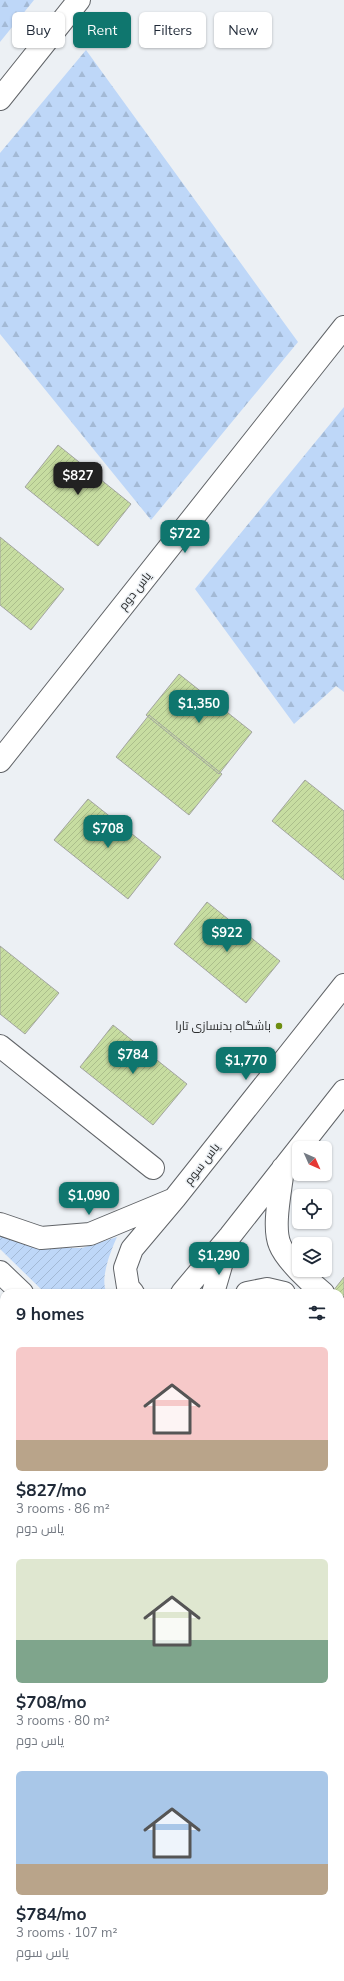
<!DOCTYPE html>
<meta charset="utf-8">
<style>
:root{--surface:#fff;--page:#f2f2f3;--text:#1f2937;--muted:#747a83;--accent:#0f766e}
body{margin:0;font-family:Mulish,Cairo,sans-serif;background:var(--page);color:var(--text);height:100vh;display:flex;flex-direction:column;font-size:15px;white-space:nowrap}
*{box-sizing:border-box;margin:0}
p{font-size:13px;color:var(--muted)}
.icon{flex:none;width:22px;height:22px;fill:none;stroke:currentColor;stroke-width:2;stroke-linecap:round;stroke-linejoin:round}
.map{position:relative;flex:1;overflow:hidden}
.drawer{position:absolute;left:0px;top:1289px;width:344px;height:692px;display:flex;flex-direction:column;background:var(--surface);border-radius:12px 12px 0 0;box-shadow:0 1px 3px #0004}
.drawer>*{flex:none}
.hud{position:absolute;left:12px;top:12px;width:320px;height:36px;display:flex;gap:8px}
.needle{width:26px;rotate:135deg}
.tools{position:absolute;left:292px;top:1141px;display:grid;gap:8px}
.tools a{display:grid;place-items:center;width:40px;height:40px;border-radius:6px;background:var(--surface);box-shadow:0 1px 3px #0004;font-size:20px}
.price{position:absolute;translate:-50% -34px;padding:0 9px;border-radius:8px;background:var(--accent);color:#fff;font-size:13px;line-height:26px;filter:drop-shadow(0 1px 2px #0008)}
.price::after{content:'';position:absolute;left:50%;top:24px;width:12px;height:9px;margin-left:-6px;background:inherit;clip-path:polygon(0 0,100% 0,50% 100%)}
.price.active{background:#222;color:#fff}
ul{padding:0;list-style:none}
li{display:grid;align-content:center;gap:8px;height:212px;padding:0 16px}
li span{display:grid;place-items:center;height:124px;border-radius:6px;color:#555}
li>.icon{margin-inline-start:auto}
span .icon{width:72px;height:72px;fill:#fffc;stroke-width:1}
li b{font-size:17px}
h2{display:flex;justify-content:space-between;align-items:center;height:48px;padding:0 16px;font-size:17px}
.chip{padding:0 14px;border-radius:6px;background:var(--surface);box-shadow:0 1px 3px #0004;font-size:14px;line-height:36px}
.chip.active{background:var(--accent);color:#fff}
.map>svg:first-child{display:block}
.forest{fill:url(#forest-firs)}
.garden{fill:url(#garden-furrows)}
.building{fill:url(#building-hatch);stroke:#a3a5a0}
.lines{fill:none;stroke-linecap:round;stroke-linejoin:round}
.street-casing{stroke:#616468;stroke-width:24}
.secondary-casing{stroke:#616468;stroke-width:24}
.primary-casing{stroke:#616468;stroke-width:24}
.highway-casing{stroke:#616468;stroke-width:24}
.street{stroke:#fff;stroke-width:22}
.secondary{stroke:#fff;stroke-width:22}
.primary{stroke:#fff;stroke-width:22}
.highway{stroke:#fff;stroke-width:22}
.poi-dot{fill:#6d8d0f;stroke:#ecf0f4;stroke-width:1.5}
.labels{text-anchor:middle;stroke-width:3;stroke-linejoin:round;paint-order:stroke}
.street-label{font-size:12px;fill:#2c2e2f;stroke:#ecf0f4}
.poi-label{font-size:12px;fill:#2c2e2f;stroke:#ecf0f4;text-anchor:end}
</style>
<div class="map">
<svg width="344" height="1981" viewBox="0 0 344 1981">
<defs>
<pattern id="forest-firs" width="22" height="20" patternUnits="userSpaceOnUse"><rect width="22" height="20" fill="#bed7f8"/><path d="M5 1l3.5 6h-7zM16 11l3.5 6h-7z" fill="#a3b9d5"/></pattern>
<pattern id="garden-furrows" width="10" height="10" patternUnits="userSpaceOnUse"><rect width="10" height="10" fill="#bed7f8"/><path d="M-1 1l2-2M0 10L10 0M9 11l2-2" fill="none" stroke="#a3b9d5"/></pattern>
<pattern id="building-hatch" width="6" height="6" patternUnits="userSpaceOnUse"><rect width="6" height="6" fill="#c7dda1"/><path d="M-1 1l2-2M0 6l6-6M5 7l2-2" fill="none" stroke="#abbe8b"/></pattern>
</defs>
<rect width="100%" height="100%" fill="#ecf0f4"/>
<path class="forest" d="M 0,0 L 34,0 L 0,42 Z
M 86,50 L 298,342 L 151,520 L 0,334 L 0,153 Z
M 344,407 L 344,692 L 336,686 L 294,724 L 195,589 Z
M 340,1465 L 344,1468 L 344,1534 L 340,1530 Z"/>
<path class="garden" d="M 0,1233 L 43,1248 L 82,1248 L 117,1237 C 111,1250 99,1280 107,1293 L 45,1293 L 0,1249 Z"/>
<path class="building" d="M 58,445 L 131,504 L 98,546 L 25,487 Z
M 0,537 L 64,589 L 31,630 L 0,605 Z
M 179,674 L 252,732 L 219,774 L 146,715 Z
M 149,715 L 222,774 L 189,815 L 116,757 Z
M 305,780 L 344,811 L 344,880 L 272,821 Z
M 88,799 L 161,857 L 128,899 L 54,840 Z
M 207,902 L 280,961 L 246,1003 L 174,944 Z
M 0,946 L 59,993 L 25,1034 L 0,1014 Z
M 113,1025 L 187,1084 L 153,1125 L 80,1067 Z
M 344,1277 L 344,1299 L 340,1296 L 340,1293 L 333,1291 Z
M 340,1389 L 344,1392 L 344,1450 L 340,1455 Z"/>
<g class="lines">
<g class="street-casing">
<path id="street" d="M 0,99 L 79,0
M 0,761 L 344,327
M 0,1046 L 153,1168"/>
</g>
<g class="secondary-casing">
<path id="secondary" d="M 283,1168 C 281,1189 272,1227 280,1245 C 286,1260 311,1283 323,1293
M 0,1224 L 41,1238 L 90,1234 L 172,1200
M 133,1293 L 128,1287 L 125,1268 L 132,1249 L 175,1198 L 344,985
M 182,1293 L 230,1236 L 344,1091
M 213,1293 L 227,1245
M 247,1293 L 267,1289 L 284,1293
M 340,1308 L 344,1311
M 340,1331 L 344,1335
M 0,1713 L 4,1713"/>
</g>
<g class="primary-casing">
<path id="primary" d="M 0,1272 L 22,1293
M 340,1591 L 344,1595
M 0,1678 L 4,1681
M 340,1970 L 344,1974"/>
</g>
<g class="highway-casing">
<path id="highway" d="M 0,1347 L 4,1350
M 0,1401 L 4,1405
M 0,1574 L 4,1577
M 340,1711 L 344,1714
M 340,1857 L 344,1860"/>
</g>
<use href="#street" class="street"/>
<use href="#secondary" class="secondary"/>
<use href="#primary" class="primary"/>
<use href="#highway" class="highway"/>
</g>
<circle class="poi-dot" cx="279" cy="1026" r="4"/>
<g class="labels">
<g class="street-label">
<text transform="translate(135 591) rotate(-52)" y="4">یاس دوم</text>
<text transform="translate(202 1164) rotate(-52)" y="4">یاس سوم</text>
</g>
<g class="poi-label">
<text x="271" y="1030">باشگاه بدنسازی تارا</text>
</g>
</g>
</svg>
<div class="tools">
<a><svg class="needle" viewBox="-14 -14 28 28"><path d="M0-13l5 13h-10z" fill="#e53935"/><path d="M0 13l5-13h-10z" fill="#747a83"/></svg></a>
<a><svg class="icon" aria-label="locate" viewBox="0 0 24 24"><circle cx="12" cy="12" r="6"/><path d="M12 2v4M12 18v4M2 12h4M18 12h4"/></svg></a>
<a><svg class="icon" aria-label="layers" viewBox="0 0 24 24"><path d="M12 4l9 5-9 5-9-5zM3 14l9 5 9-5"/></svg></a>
</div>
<b class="price active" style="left:78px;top:496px">$827</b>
<b class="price" style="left:185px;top:554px">$722</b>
<b class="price" style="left:199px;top:724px">$1,350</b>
<b class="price" style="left:108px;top:849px">$708</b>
<b class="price" style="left:227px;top:953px">$922</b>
<b class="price" style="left:133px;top:1075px">$784</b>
<b class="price" style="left:246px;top:1081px">$1,770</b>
<b class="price" style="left:89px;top:1216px">$1,090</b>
<b class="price" style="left:219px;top:1276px">$1,290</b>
<div class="hud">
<a class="chip">Buy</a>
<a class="chip active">Rent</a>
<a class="chip">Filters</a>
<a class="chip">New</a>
</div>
<section class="drawer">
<h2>9 homes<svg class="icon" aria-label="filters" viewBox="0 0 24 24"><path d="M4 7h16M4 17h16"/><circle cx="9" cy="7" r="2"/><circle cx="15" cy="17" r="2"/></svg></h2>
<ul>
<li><span style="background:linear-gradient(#f6c9c9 75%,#b9a48a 0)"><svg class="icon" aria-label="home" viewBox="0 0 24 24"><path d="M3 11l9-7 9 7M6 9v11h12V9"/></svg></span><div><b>$827/mo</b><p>3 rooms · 86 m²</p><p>یاس دوم</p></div></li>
<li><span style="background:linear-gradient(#dfe7d0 65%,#7fa58c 0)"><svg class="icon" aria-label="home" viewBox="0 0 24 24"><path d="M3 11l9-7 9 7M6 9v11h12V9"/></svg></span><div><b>$708/mo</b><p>3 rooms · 80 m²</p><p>یاس دوم</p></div></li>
<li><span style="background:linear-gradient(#a9c7e8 75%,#b9a48a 0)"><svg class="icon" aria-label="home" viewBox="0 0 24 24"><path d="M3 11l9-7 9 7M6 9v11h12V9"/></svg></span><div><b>$784/mo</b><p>3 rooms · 107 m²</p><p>یاس سوم</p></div></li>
</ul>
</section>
</div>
